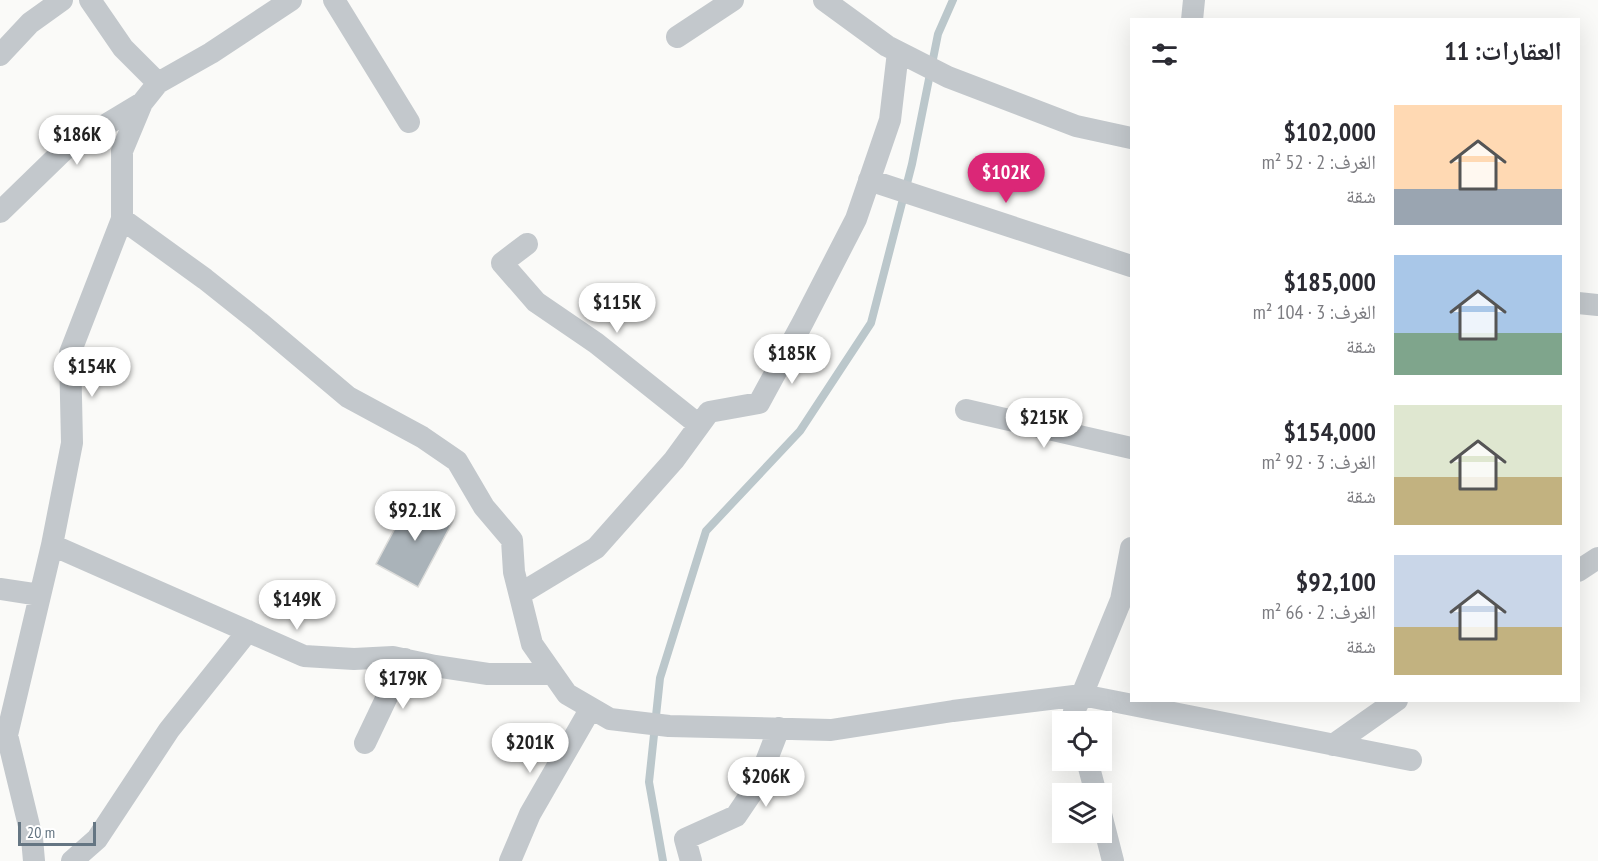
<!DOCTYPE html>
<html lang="ar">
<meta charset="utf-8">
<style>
:root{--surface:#fff;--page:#f7f7f7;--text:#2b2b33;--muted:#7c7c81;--accent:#db2777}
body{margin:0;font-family:"PT Sans Narrow","Noto Naskh Arabic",sans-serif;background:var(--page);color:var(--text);direction:rtl;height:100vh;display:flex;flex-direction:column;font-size:22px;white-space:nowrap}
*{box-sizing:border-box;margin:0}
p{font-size:20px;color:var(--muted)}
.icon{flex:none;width:33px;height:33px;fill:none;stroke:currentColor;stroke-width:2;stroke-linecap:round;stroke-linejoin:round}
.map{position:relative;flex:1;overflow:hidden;direction:ltr}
.panel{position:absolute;left:1130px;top:18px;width:450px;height:684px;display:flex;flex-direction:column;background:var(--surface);border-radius:0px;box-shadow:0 6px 24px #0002;direction:rtl}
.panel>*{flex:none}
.controls{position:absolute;left:1052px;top:711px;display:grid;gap:12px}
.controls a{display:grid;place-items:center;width:60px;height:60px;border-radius:0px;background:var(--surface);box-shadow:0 6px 24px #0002;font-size:30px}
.scale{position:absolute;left:18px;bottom:15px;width:78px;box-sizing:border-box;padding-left:6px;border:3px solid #657683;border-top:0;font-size:16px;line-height:21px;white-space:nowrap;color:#657683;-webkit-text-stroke:4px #fff;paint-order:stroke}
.price{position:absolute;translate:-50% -51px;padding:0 14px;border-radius:21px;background:#fff;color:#222;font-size:20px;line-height:39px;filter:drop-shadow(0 2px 3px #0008)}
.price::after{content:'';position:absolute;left:50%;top:36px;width:18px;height:14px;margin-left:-9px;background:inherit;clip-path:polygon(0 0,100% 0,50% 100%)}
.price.active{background:var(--accent);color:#fff}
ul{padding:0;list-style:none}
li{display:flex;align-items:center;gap:18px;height:150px;padding:0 18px}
li span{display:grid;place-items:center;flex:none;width:168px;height:120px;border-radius:0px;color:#555}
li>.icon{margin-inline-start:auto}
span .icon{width:72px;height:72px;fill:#fffc;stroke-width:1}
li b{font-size:26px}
h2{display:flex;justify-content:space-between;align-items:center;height:72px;padding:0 18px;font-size:26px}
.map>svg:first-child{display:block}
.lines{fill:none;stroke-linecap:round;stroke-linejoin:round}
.stream{stroke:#bbc7cb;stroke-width:8}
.building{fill:#aab3b9;stroke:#dcdcda;stroke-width:1.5}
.street{stroke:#c3c8cc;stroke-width:22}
</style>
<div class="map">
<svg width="1598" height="861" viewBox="0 0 1598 861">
<rect width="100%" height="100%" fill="#fafaf8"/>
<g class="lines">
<path class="stream" d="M 663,861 L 649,782 L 660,678 L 706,531 L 800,431 L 871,323 L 912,164 L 938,34 L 953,0"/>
</g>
<path class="building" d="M 411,498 L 453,521 L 418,587 L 376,564 Z"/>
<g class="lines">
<path class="street" d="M 90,0 L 123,48 L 158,83
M 334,0 L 409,122
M 824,0 L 887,46 L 948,77 L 1076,126 L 1131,138
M 1192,20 L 1194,0
M 677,37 L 733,0
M 0,55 L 30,23 L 62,0
M 869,180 L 1131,266
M 0,212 L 64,150 L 142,103
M 122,219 L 205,279 L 259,322 L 348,397 L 422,437 L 457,461 L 484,507 L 512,540 L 514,572 L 532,644 L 567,694 L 610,719 L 669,726 L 831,730 L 953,711 L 1082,695 L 1411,760
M 527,244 L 502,263 L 536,302 L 596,343 L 699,425
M 1578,303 L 1598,305
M 966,410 L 1131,448
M 52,545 L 304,656 L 354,659 L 393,657 L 435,666 L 488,674 L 553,674
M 1578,571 L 1598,558
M 0,589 L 40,595
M 520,594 L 596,548 L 674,460 L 709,412 L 759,403 L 803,322 L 856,219 L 890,120 L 898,52
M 1077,722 L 1074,711 L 1082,695 L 1121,600 L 1131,548
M 365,743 L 405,659
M 1333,745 L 1397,700
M 1087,760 L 1096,794
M 1101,814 L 1113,861
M 34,861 L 32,838 L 7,735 L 52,545 L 72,443 L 70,353 L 122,219 L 122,151 L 142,103 L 158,83 L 211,53 L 291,0
M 72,861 L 97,839 L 169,730 L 248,631
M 510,861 L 530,814 L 591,708
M 691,861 L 685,839 L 736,816 L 757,785 L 779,728"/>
</g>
</svg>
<div class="controls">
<a><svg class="icon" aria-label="locate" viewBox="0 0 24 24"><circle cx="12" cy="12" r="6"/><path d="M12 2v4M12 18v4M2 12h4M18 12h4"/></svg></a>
<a><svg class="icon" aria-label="layers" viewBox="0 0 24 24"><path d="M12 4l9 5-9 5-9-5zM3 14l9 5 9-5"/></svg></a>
</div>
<div class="scale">20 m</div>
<b class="price" style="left:77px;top:166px">$186K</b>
<b class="price active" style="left:1006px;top:204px">$102K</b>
<b class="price" style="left:617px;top:334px">$115K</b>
<b class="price" style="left:792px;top:385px">$185K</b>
<b class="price" style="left:92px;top:398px">$154K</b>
<b class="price" style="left:1044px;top:449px">$215K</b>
<b class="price" style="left:415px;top:542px">$92.1K</b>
<b class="price" style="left:297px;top:631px">$149K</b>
<b class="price" style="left:403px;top:710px">$179K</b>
<b class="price" style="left:530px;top:774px">$201K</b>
<b class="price" style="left:766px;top:808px">$206K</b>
<section class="panel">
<h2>العقارات: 11<svg class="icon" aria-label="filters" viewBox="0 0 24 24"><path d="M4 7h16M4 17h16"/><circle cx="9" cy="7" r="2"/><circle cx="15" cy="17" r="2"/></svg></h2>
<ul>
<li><span style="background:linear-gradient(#ffd9b3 70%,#9aa5b1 0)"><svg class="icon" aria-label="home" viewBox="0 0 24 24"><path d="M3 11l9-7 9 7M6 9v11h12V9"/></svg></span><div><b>$102,000</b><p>الغرف: 2 · 52 m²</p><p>شقة</p></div></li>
<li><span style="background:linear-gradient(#a9c7e8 65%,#7fa58c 0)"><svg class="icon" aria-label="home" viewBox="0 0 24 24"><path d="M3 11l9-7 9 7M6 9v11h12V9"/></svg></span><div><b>$185,000</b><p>الغرف: 3 · 104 m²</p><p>شقة</p></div></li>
<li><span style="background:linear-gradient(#dfe7d0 60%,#c2b280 0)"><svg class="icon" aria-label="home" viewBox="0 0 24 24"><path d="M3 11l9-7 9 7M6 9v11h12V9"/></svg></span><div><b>$154,000</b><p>الغرف: 3 · 92 m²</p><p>شقة</p></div></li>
<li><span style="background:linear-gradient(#c9d6e8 60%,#c2b280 0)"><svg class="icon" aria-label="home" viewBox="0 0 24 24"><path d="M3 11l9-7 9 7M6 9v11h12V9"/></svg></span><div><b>$92,100</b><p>الغرف: 2 · 66 m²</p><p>شقة</p></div></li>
</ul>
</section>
</div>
